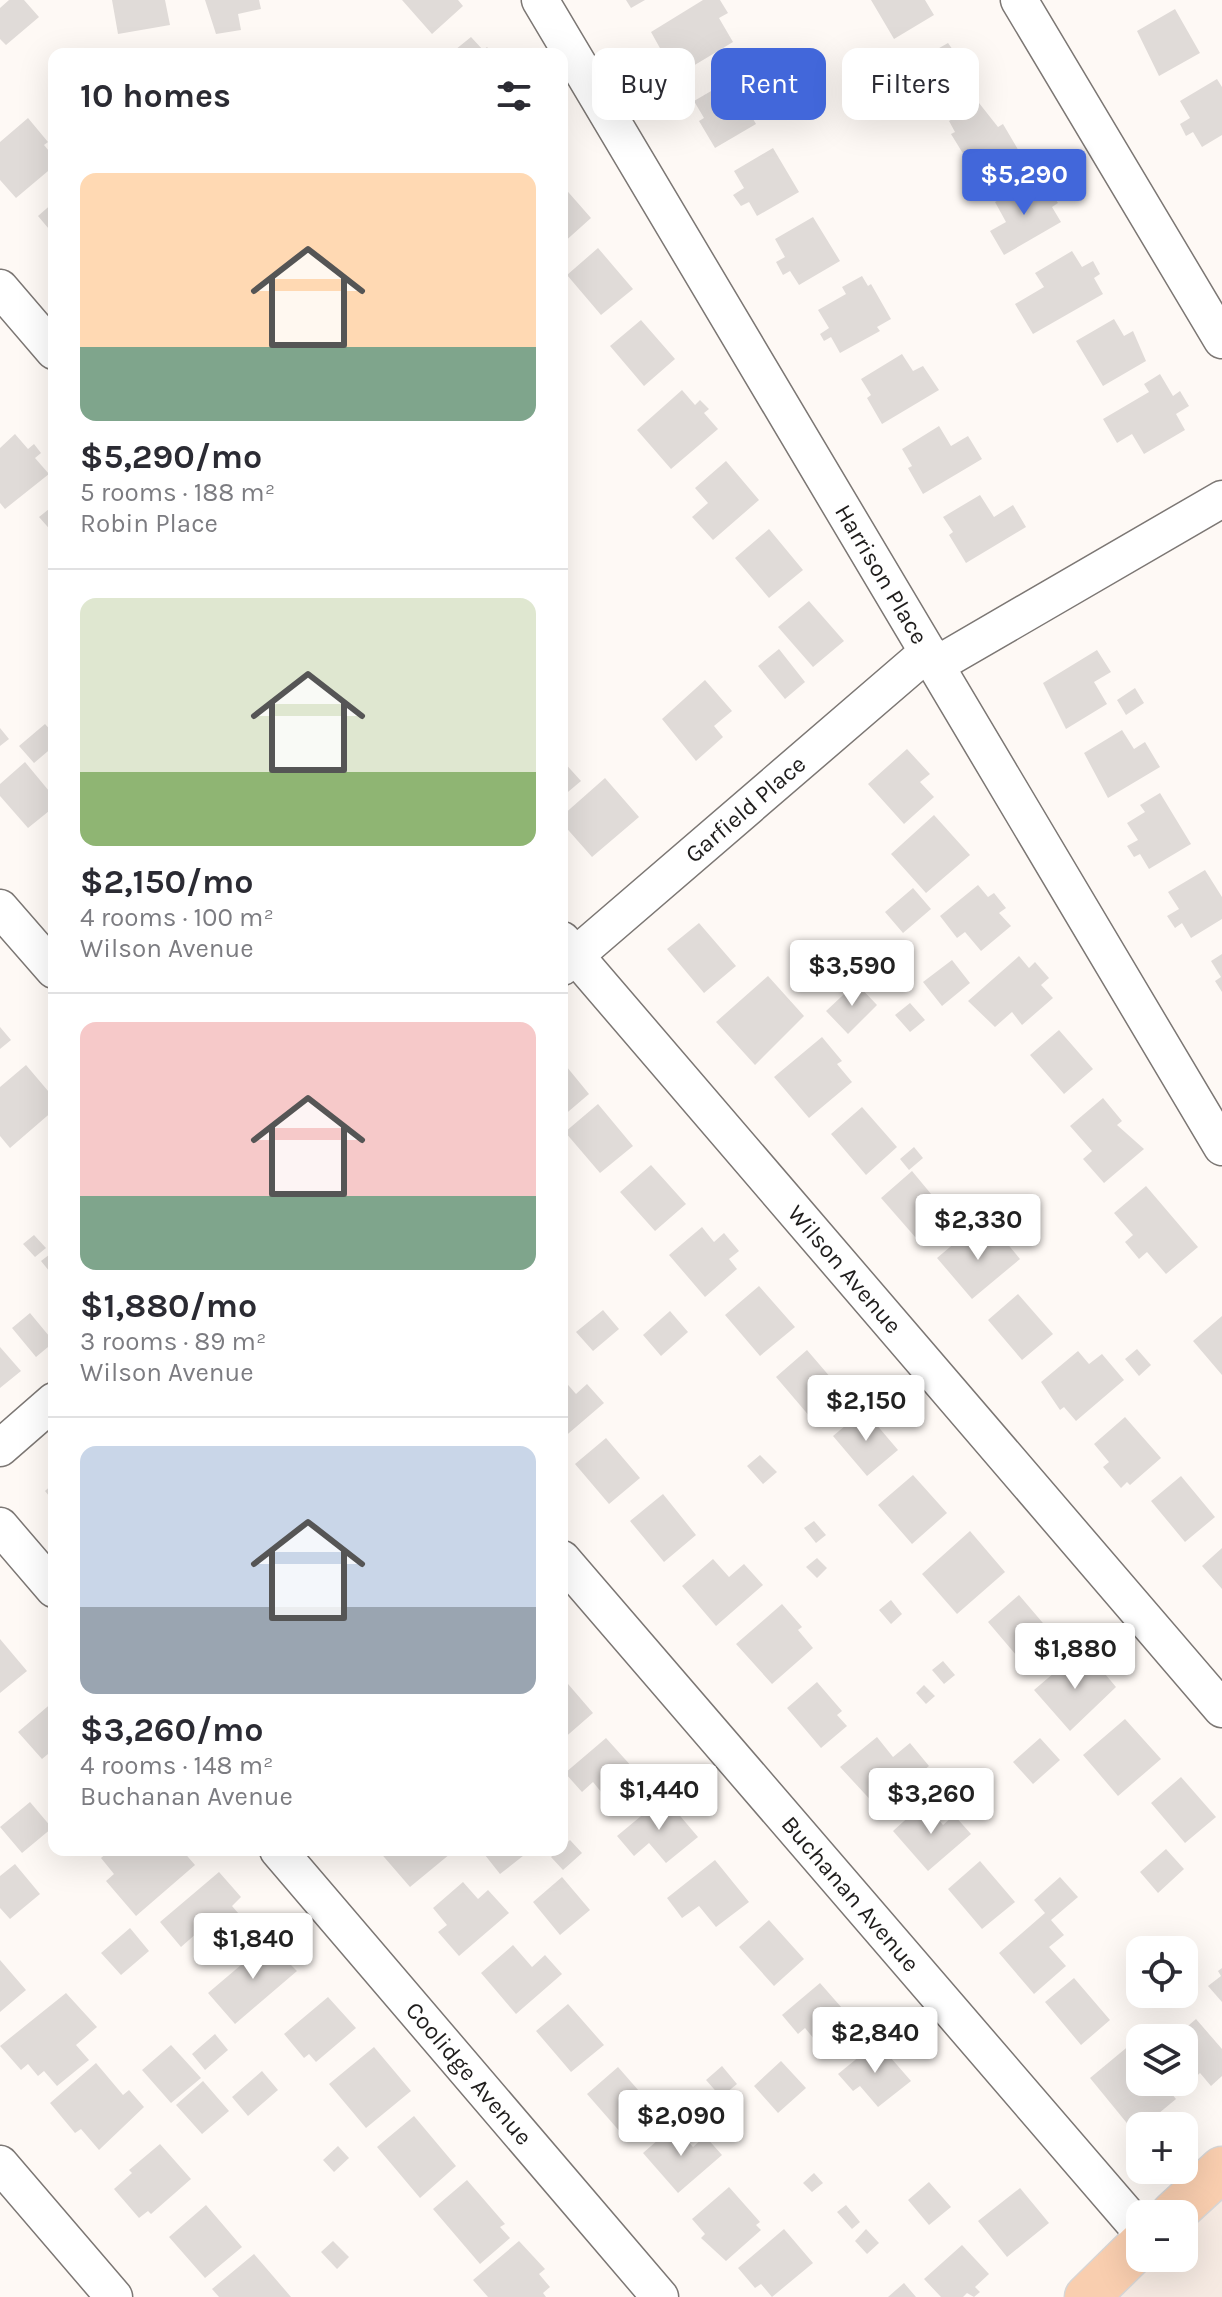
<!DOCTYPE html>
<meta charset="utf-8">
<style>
:root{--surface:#fff;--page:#f2f2f3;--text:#2b2b33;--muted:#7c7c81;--line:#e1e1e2;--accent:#4267da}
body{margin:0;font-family:Karla,sans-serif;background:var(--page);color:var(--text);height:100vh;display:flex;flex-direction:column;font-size:30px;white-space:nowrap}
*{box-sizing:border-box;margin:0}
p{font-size:26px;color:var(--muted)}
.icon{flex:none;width:44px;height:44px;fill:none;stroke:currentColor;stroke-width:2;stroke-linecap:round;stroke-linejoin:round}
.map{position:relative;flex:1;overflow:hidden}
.sheet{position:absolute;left:48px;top:48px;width:520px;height:1808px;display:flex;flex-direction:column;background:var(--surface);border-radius:16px;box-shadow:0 8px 32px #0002}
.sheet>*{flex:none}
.top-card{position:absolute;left:592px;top:48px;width:510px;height:72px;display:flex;gap:16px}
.controls{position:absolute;left:1126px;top:1936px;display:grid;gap:16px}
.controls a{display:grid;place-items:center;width:72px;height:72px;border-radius:16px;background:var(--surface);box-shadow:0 8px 32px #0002;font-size:40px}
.price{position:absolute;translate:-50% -68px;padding:0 18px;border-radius:8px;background:#fff;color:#222;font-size:26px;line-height:52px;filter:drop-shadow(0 2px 4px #0008)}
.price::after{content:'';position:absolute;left:50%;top:48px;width:24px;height:18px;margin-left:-12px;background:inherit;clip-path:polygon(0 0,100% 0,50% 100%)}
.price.active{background:var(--accent);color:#fff}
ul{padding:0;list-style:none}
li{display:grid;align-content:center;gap:16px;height:424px;padding:0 32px}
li+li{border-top:2px solid var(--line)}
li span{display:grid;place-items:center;height:248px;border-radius:16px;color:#555}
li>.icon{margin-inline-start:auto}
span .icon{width:144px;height:144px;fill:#fffc;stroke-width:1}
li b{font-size:34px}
h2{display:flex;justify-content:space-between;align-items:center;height:96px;padding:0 32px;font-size:34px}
.chip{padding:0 28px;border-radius:16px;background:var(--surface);box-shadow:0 8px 32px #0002;font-size:28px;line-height:72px}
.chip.active{background:var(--accent);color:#fff}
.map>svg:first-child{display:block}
.built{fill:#f6eae2}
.building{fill:#e0dbd8}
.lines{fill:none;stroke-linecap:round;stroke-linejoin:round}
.minor-casing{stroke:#7c7774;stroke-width:39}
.major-casing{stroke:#d7d6d6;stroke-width:47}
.minor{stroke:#fff;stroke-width:36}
.major{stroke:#f9ceaf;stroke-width:44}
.labels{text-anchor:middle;stroke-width:6;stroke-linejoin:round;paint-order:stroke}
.street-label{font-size:24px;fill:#1f1d1c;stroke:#fff}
</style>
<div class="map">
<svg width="1222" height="2297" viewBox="0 0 1222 2297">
<rect width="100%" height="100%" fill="#fef9f5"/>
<path class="built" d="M 1222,2172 L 1222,2297 L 1090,2297 L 1140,2258 L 1184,2258 L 1184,2214 Z"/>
<path class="building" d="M 9,0 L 24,0 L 39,17 L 6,45 L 0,39 L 0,8 Z
M 112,0 L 165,0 L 170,25 L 118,34 Z
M 205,0 L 259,0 L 261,9 L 238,14 L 241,30 L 216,34 Z
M 402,0 L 458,0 L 463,6 L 432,34 Z
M 626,0 L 645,0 L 631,8 Z
M 703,0 L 720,0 L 728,13 L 719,18 L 733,42 L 673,78 L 657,52 L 661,50 L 651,32 Z
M 871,0 L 925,0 L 934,15 L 894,39 Z
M 1175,9 L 1200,53 L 1159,76 L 1137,31 Z
M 471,37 L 483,50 L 487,47 L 493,54 L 450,54 Z
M 948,43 L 977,84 L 936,107 L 911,64 Z
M 1217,79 L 1222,87 L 1222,135 L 1202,147 L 1193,132 L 1186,136 L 1180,124 L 1190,118 L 1180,101 Z
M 730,80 L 756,124 L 715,148 L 699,121 L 704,118 L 694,101 Z
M 979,103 L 998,127 L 1003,124 L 1020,153 L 978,178 L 951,134 L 955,132 L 949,121 Z
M 28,118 L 48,142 L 44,145 L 54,157 L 54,166 L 16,198 L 0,180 L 0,142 Z
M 773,148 L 799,192 L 757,216 L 749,202 L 741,206 L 733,195 L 744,188 L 734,171 Z
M 1031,181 L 1040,197 L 1050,191 L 1058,203 L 1052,207 L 1061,222 L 1004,255 L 990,231 L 1006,222 L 995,202 Z
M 562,185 L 591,218 L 562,244 Z
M 54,202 L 54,235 L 38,216 Z
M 813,217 L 840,261 L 799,285 L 790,271 L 783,275 L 776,262 L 785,257 L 775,239 Z
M 598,248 L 633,289 L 601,315 L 567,275 Z
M 1072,251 L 1082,267 L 1093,261 L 1100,274 L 1094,278 L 1103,294 L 1033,334 L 1015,304 L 1044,287 L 1035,273 Z
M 862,276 L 868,286 L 871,284 L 891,319 L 877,327 L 880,331 L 840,353 L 831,337 L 824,341 L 820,334 L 829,328 L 818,310 L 846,294 L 842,287 Z
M 1114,319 L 1124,336 L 1133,331 L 1146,361 L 1103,386 L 1076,341 Z
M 641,320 L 675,359 L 644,386 L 610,346 Z
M 902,354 L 913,371 L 923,366 L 939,390 L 882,424 L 867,398 L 871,395 L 861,379 Z
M 1160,374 L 1173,396 L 1180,391 L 1189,406 L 1176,414 L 1185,430 L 1144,454 L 1132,434 L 1117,443 L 1103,419 L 1149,392 L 1144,384 Z
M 682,390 L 695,405 L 700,400 L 709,409 L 704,413 L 718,429 L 671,469 L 637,430 Z
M 939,426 L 951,446 L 968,436 L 982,459 L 923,494 L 908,468 L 912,466 L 902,449 Z
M 15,434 L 28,449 L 34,444 L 41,453 L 35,458 L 49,474 L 5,509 L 0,503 L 0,448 Z
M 726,461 L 759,500 L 713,540 L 692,517 L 708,503 L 695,488 Z
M 980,495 L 994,517 L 1013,505 L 1026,527 L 966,563 L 949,535 L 953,532 L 943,517 Z
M 54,505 L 54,534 L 39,517 Z
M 769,529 L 803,570 L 769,598 L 735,558 Z
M 809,601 L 844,641 L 813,667 L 778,627 Z
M 779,649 L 805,682 L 785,699 L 758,666 Z
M 1097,650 L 1111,672 L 1094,682 L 1107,704 L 1066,729 L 1043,683 Z
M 705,680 L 732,711 L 714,726 L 723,737 L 696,761 L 662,719 Z
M 1135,688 L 1144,703 L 1126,715 L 1117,700 Z
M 45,724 L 54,734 L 54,746 L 34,763 L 19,746 Z
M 0,728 L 9,739 L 0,746 Z
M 1122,730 L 1134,749 L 1145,742 L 1160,767 L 1108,798 L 1084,753 Z
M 907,749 L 930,774 L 920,782 L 934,797 L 904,824 L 868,784 Z
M 562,760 L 581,781 L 562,797 Z
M 25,762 L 54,797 L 54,807 L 28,828 L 0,796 L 0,784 Z
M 605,778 L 639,817 L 592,857 L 562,823 L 562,816 Z
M 1160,793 L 1191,844 L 1149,869 L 1140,854 L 1134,857 L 1127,846 L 1138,840 L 1127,823 L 1145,812 L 1140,805 Z
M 934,815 L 970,855 L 926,893 L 891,854 Z
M 1205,870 L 1222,897 L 1222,919 L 1191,938 L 1182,923 L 1175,928 L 1167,916 L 1179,909 L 1168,892 Z
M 978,885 L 988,897 L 994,893 L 1006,908 L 999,913 L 1011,926 L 981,951 L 965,932 L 957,938 L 940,916 Z
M 913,888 L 931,909 L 903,933 L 885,912 Z
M 699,923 L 736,966 L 704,993 L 667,949 Z
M 1222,954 L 1222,992 L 1215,981 L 1221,977 L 1211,961 Z
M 1019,956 L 1029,968 L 1035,962 L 1049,978 L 1041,985 L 1053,998 L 1022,1025 L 1012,1012 L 995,1027 L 968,1001 Z
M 952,960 L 970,983 L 942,1006 L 923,982 Z
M 768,976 L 804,1016 L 755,1065 L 716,1022 Z
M 856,983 L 877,1005 L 848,1034 L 826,1011 Z
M 910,1003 L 925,1020 L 910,1032 L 895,1015 Z
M 0,1027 L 11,1040 L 0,1049 Z
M 1059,1030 L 1093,1069 L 1064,1094 L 1030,1055 Z
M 822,1037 L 842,1061 L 837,1064 L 852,1082 L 809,1118 L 774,1077 Z
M 562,1061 L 589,1094 L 562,1117 Z
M 26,1065 L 54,1098 L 54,1110 L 10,1148 L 0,1136 L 0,1087 Z
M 1103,1098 L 1122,1121 L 1117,1125 L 1144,1149 L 1104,1183 L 1083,1159 L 1092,1151 L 1070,1126 Z
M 598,1104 L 633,1146 L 600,1173 L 565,1132 Z
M 862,1107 L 897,1147 L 866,1175 L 831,1134 Z
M 914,1147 L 923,1158 L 909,1170 L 900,1159 Z
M 651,1165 L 686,1204 L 655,1231 L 620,1192 Z
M 912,1171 L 946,1212 L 916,1238 L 881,1198 Z
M 1146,1186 L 1198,1247 L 1166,1274 L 1147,1252 L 1139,1259 L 1125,1242 L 1133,1235 L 1114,1213 Z
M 702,1227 L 714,1242 L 724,1233 L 739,1251 L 729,1259 L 737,1269 L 705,1297 L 669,1255 Z
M 969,1231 L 984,1248 L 1000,1235 L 1020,1259 L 972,1299 L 937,1258 Z
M 34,1235 L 46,1248 L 35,1257 L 23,1244 Z
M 54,1251 L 54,1277 L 41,1261 Z
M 759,1286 L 795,1327 L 760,1356 L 725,1315 Z
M 1018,1294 L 1053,1334 L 1022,1360 L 988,1320 Z
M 603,1310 L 619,1329 L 593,1351 L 576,1332 Z
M 670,1311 L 688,1332 L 661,1356 L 643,1335 Z
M 30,1313 L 54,1342 L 36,1357 L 12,1328 Z
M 1222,1316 L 1222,1375 L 1193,1341 Z
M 0,1347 L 21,1371 L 0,1388 Z
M 1137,1349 L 1151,1365 L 1139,1376 L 1125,1359 Z
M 807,1350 L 843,1392 L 811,1418 L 776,1377 Z
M 1078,1351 L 1089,1364 L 1102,1354 L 1124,1380 L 1076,1421 L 1064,1407 L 1060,1410 L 1041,1382 Z
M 562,1378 L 576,1394 L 587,1384 L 604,1403 L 562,1439 Z
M 864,1410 L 898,1450 L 867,1476 L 833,1436 Z
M 1125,1417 L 1161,1458 L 1130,1485 L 1127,1482 L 1121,1488 L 1103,1467 L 1109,1462 L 1094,1444 Z
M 606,1438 L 640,1478 L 609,1504 L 575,1464 Z
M 760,1455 L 777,1472 L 763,1484 L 747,1466 Z
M 913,1475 L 947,1513 L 912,1544 L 878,1505 Z
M 1181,1476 L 1215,1517 L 1185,1542 L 1151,1501 Z
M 54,1483 L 54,1502 L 45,1491 Z
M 663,1494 L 696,1535 L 664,1562 L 630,1521 Z
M 814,1521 L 826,1535 L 816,1543 L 804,1528 Z
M 970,1531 L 1005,1572 L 957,1614 L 922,1574 Z
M 1222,1548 L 1222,1589 L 1202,1566 Z
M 817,1558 L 827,1568 L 817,1578 L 806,1567 Z
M 713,1559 L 729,1577 L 744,1564 L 763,1585 L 716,1626 L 682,1586 Z
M 1019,1595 L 1054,1636 L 1023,1663 L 988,1622 Z
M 891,1600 L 902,1614 L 891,1624 L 879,1610 Z
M 782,1604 L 802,1627 L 798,1630 L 813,1648 L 772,1684 L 736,1644 Z
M 0,1639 L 27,1671 L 0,1693 Z
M 1075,1655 L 1087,1669 L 1095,1662 L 1116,1687 L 1070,1731 L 1034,1690 Z
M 943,1661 L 955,1675 L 944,1684 L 932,1670 Z
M 562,1677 L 593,1713 L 562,1740 Z
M 817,1682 L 842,1711 L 837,1715 L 847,1726 L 821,1748 L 787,1708 Z
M 924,1685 L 935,1696 L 926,1704 L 916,1693 Z
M 54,1701 L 54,1749 L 42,1759 L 18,1732 Z
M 1125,1719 L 1161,1759 L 1118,1796 L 1083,1755 Z
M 877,1737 L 893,1757 L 910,1743 L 929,1766 L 877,1807 L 840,1767 Z
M 606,1738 L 642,1778 L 611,1804 L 593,1782 L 582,1792 L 565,1773 Z
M 1040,1738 L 1060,1760 L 1033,1784 L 1013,1762 Z
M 1181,1777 L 1216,1817 L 1185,1843 L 1151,1803 Z
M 664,1797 L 698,1837 L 666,1863 L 649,1843 L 634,1856 L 617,1836 Z
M 30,1802 L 52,1828 L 22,1853 L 0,1827 Z
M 924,1803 L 943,1825 L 954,1815 L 971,1834 L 928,1871 L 893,1831 Z
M 570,1840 L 582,1853 L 563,1870 L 551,1857 Z
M 1166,1849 L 1184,1869 L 1158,1893 L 1140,1872 Z
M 110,1850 L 182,1850 L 195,1865 L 136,1916 L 106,1881 L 114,1874 L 101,1858 Z
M 378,1850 L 447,1850 L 450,1854 L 410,1887 Z
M 481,1850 L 526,1850 L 528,1852 L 500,1874 Z
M 715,1860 L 749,1902 L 716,1927 L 699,1906 L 682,1918 L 667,1898 Z
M 980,1861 L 1015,1902 L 982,1929 L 948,1889 Z
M 15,1864 L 40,1894 L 10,1919 L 0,1908 L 0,1876 Z
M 219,1872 L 241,1897 L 232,1906 L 245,1921 L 212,1949 L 198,1932 L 181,1947 L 160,1922 Z
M 562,1877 L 590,1910 L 560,1935 L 533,1902 Z
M 1060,1877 L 1078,1897 L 1051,1920 L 1064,1935 L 1049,1947 L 1066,1966 L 1034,1994 L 999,1953 L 1045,1913 L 1034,1900 Z
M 463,1882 L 478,1899 L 488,1890 L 509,1913 L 459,1956 L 438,1932 L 447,1925 L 433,1908 Z
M 769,1920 L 804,1959 L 774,1986 L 739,1947 Z
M 130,1928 L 149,1951 L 121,1975 L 101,1953 Z
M 275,1936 L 289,1953 L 284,1958 L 297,1971 L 235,2024 L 208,1993 Z
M 513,1945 L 532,1967 L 545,1955 L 562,1974 L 516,2014 L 481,1973 Z
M 0,1960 L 26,1990 L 0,2012 Z
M 1222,1968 L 1222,2002 L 1208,1986 L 1221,1976 L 1218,1971 Z
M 1074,1978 L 1110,2020 L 1081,2045 L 1045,2002 Z
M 820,1983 L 856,2024 L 824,2051 L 805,2028 L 798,2034 L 782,2015 Z
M 66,1993 L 97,2027 L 76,2045 L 89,2060 L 57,2086 L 44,2071 L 38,2076 L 28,2064 L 21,2070 L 0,2046 Z
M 328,1997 L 356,2028 L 316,2062 L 309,2054 L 304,2058 L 284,2034 Z
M 568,2004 L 604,2045 L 571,2072 L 536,2031 Z
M 1196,2019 L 1222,2049 L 1222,2076 L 1211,2086 L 1200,2073 L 1185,2087 L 1181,2082 L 1184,2082 L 1184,2038 L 1174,2038 Z
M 215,2034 L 228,2050 L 205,2070 L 192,2054 Z
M 877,2042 L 911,2081 L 878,2107 L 860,2086 L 853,2091 L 838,2074 Z
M 1131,2044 L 1140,2056 L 1140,2082 L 1162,2082 L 1176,2099 L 1135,2133 L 1090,2078 Z
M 171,2045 L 201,2078 L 171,2103 L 142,2070 Z
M 374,2047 L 411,2091 L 366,2128 L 329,2084 Z
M 781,2061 L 806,2088 L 778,2113 L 754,2086 Z
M 96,2063 L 123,2095 L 129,2090 L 144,2107 L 99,2150 L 81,2129 L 75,2133 L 50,2103 Z
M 722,2066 L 737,2084 L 721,2097 L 706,2080 Z
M 618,2067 L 653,2107 L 622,2134 L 587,2094 Z
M 262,2071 L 278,2090 L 248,2116 L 232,2097 Z
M 203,2081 L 229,2111 L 202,2134 L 176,2105 Z
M 414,2116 L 456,2166 L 420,2198 L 377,2147 Z
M 674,2126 L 693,2147 L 705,2136 L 722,2155 L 678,2193 L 643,2153 Z
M 160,2144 L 191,2179 L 151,2214 L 148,2211 L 139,2218 L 114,2189 L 132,2173 L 129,2170 Z
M 338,2146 L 349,2158 L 334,2172 L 323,2160 Z
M 814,2173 L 823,2183 L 812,2192 L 803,2183 Z
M 467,2180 L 505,2224 L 500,2227 L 510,2238 L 480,2264 L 433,2209 Z
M 929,2182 L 951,2207 L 929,2225 L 908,2200 Z
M 729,2187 L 760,2222 L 756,2225 L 761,2230 L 726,2261 L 701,2238 L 705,2234 L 692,2219 Z
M 1020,2188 L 1049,2223 L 1007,2257 L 978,2221 Z
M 206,2205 L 242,2247 L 205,2278 L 169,2237 Z
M 846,2205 L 860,2222 L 852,2229 L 837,2212 Z
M 784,2229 L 813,2263 L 772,2297 L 761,2284 L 755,2288 L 738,2268 Z
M 866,2229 L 879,2243 L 867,2254 L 855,2241 Z
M 333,2241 L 349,2257 L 337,2269 L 321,2252 Z
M 519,2241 L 545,2269 L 539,2274 L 550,2287 L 543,2293 L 546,2297 L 488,2297 L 473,2280 Z
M 962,2245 L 989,2274 L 975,2287 L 980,2292 L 974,2297 L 967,2293 L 963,2297 L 941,2297 L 924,2279 Z
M 254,2254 L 291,2297 L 219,2297 L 212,2289 Z
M 904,2283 L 916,2297 L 888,2297 Z"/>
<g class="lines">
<g class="minor-casing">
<g id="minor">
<path id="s1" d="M 540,0 L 1222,1147"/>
<path d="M 1019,0 L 1222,340"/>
<path d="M 0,288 L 54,351"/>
<path d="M 936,665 L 1222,499"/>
<path d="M 0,908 L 54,970"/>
<path id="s2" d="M 562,940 L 1222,1709"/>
<path id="s3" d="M 562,967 L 928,652"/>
<path d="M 0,1448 L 54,1401"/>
<path d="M 0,1526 L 54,1589"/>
<path id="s4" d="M 562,1559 L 1140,2230"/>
<path id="s5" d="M 278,1850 L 660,2297"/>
<path d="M 0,2164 L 114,2297"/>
</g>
</g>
<g class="major-casing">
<path id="major" d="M 1173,2214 L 1222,2169
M 1087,2297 L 1140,2245"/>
</g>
<use href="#minor" class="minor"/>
<use href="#major" class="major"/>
</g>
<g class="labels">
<g class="street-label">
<text dy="8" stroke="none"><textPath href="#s1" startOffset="668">Harrison Place</textPath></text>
<text dy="8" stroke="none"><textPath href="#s3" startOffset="242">Garfield Place</textPath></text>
<text dy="8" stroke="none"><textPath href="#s2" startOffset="434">Wilson Avenue</textPath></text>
<text dy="8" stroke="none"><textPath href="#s4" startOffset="442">Buchanan Avenue</textPath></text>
<text dy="8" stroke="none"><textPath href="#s5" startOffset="294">Coolidge Avenue</textPath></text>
</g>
</g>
</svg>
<div class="controls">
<a><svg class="icon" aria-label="locate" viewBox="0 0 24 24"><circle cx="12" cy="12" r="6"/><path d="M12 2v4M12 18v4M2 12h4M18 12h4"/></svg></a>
<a><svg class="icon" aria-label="layers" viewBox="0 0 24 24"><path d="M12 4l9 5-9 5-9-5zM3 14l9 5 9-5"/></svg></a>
<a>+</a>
<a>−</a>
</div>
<b class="price active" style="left:1024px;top:217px">$5,290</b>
<b class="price" style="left:852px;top:1008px">$3,590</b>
<b class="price" style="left:978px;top:1262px">$2,330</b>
<b class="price" style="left:866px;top:1443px">$2,150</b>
<b class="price" style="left:1075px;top:1691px">$1,880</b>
<b class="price" style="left:659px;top:1832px">$1,440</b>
<b class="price" style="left:931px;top:1836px">$3,260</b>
<b class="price" style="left:253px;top:1981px">$1,840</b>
<b class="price" style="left:875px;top:2075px">$2,840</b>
<b class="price" style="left:681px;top:2158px">$2,090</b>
<div class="top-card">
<a class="chip">Buy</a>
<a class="chip active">Rent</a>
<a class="chip">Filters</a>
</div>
<section class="sheet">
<h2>10 homes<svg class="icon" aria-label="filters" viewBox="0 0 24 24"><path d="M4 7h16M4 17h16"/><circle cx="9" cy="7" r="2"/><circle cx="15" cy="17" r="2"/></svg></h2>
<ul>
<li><span style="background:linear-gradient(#ffd9b3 70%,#7fa58c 0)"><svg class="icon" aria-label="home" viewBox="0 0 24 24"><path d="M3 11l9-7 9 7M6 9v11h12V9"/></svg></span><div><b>$5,290/mo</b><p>5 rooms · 188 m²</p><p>Robin Place</p></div></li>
<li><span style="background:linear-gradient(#dfe7d0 70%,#8fb573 0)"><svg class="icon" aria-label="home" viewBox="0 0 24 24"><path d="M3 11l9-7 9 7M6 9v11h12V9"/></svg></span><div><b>$2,150/mo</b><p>4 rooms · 100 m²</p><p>Wilson Avenue</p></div></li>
<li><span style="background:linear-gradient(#f6c9c9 70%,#7fa58c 0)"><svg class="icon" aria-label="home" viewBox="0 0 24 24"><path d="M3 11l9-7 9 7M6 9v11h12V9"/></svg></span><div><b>$1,880/mo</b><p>3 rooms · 89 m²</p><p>Wilson Avenue</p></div></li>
<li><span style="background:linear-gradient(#c9d6e8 65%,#9aa5b1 0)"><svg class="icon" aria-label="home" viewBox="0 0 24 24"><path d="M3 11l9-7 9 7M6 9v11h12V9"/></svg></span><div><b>$3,260/mo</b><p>4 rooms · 148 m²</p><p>Buchanan Avenue</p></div></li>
</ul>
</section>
</div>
